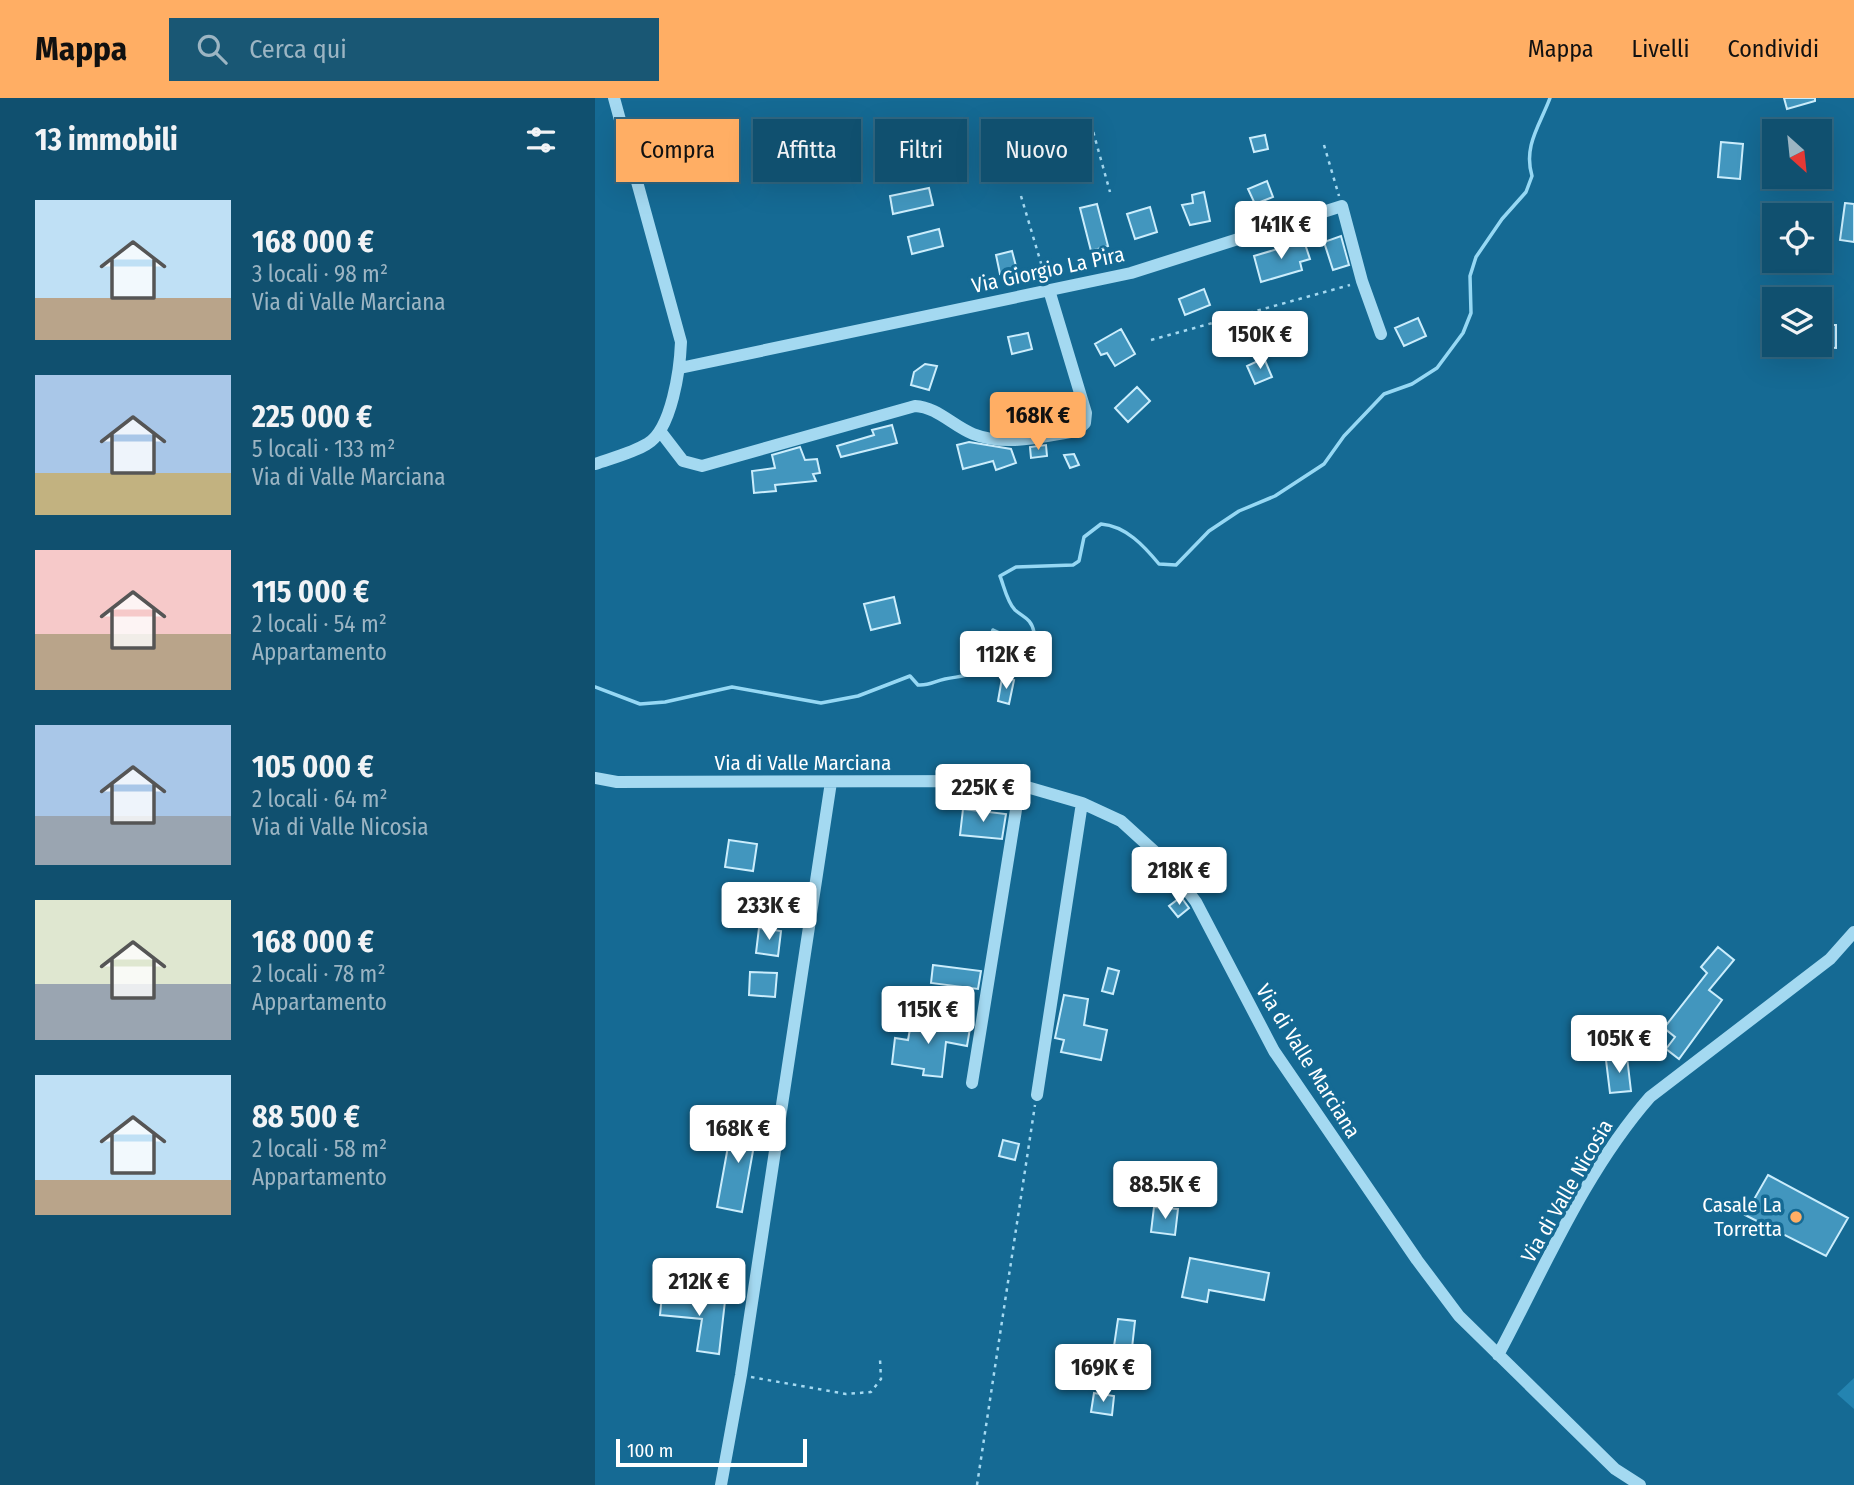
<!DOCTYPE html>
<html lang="it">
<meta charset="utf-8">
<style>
:root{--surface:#10506f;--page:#195774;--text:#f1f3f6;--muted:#9cb5c3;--line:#306782;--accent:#ffae64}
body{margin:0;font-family:"Fira Sans Condensed",sans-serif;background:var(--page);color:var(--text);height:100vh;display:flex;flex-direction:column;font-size:26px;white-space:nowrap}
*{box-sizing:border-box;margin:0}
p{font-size:23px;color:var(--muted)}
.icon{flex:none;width:38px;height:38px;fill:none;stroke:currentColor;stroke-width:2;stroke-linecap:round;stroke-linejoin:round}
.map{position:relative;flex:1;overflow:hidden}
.drawer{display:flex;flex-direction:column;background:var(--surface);width:595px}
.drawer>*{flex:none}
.top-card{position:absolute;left:21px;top:21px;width:665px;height:63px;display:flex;gap:14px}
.needle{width:46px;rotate:153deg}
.fabs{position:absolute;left:1167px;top:21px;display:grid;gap:14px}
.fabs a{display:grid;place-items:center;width:70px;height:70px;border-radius:0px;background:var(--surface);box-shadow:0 7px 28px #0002,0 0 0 2px var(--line);font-size:35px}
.scale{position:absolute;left:21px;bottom:18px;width:191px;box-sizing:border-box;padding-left:7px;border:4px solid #fff;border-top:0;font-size:19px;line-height:24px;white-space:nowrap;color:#fff;-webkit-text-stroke:5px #156a94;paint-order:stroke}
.price{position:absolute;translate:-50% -60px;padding:0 16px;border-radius:7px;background:#fff;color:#222;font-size:23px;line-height:46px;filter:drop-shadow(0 2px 4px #0008)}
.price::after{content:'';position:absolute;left:50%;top:42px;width:21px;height:16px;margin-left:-10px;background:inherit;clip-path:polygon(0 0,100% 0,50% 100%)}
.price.selected{background:var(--accent);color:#111}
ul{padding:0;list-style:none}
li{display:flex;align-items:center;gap:21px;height:175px;padding:0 35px}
li span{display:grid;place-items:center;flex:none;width:196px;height:140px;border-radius:0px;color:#555}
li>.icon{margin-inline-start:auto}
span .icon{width:84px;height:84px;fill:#fffc;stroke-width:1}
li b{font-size:30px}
h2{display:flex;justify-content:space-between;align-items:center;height:84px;padding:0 35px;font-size:30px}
.pill{padding:0 24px;border-radius:0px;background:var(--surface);box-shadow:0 7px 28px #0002,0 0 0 2px var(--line);font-size:24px;line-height:63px}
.pill.selected{background:var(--accent);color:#111}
header{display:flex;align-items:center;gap:42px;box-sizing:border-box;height:98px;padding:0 35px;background:var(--accent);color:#111}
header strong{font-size:33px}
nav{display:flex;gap:38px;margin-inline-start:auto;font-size:24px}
.search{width:490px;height:63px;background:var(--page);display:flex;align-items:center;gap:18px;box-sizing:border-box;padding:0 24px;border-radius:0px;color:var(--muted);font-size:26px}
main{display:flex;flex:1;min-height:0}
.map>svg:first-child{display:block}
.green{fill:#2484b1}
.water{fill:#4f8ba7;stroke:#96d8f4;stroke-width:2}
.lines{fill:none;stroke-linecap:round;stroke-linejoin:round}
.stream{stroke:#96d8f4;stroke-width:3.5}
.building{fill:#4296be;stroke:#cbedfc;stroke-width:2}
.path{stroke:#a4d9f1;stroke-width:2.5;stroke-dasharray:3.5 5;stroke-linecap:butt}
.minor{stroke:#a4d9f1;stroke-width:12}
.poi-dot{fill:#ffae64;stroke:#156a94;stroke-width:2.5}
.labels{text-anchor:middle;stroke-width:7;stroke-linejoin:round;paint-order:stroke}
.street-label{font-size:21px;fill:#fff;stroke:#156a94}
.poi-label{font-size:21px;fill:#fff;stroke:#156a94;text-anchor:end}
</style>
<header>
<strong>Mappa</strong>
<div class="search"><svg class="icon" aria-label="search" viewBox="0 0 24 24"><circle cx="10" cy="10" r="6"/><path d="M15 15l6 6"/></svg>Cerca qui</div>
<nav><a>Mappa</a><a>Livelli</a><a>Condividi</a></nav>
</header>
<main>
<section class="drawer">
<h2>13 immobili<svg class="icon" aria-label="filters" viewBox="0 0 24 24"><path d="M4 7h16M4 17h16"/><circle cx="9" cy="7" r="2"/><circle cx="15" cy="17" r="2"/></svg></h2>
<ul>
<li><span style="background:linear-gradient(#bfe0f5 70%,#b9a48a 0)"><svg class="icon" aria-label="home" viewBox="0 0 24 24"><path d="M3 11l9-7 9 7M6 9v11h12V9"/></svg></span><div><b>168 000 €</b><p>3 locali · 98 m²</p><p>Via di Valle Marciana</p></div></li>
<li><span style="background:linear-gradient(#a9c7e8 70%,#c2b280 0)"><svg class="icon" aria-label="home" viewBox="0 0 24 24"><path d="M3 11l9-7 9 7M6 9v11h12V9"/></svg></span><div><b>225 000 €</b><p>5 locali · 133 m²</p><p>Via di Valle Marciana</p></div></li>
<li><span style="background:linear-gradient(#f6c9c9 60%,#b9a48a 0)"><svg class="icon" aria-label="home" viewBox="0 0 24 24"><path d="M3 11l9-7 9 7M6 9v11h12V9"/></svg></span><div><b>115 000 €</b><p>2 locali · 54 m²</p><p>Appartamento</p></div></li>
<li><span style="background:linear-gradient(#a9c7e8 65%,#9aa5b1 0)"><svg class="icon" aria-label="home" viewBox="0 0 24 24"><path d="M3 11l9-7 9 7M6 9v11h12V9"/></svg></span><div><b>105 000 €</b><p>2 locali · 64 m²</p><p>Via di Valle Nicosia</p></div></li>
<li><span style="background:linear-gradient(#dfe7d0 60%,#9aa5b1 0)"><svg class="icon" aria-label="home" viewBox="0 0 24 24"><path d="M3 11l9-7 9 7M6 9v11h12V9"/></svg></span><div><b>168 000 €</b><p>2 locali · 78 m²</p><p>Appartamento</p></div></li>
<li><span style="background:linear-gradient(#bfe0f5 75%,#b9a48a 0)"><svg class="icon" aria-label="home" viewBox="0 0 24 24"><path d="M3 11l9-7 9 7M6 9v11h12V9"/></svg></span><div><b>88 500 €</b><p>2 locali · 58 m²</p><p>Appartamento</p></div></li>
</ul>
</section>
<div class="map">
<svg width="1259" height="1387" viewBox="0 0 1259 1387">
<rect width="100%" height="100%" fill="#156a94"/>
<path class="green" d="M 1259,1280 L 1259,1311 L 1242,1296 Z"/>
<path class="water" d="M 369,57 L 372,77 L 362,79 L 359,59 Z"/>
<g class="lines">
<path class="stream" d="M 0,589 L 45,606 L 70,604 L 137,589 L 226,605 L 263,598 L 315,578 L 323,587 C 334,588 340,583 350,581 C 407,571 380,579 398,532 L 422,543 L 436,539 L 439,534 C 436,520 429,520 420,512 C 412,504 409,488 405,478 L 421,469 L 478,467 L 484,463 L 489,439 L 506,426 C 531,428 549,448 564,466 L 581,467 L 614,433 L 644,413 L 680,398 L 729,366 L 749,338 L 789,296 L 817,286 L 842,270 L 868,235 L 876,215 L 875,178 L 881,159 L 907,121 L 931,94 L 937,78 C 928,48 945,27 955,0"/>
</g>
<path class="building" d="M 1189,0 L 1220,0 L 1220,3 L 1192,11 Z
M 415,34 L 422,56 L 396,64 L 389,43 Z
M 670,37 L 673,51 L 659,54 L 655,40 Z
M 1126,44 L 1148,46 L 1145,81 L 1123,79 Z
M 672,83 L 678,99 L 660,106 L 653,91 Z
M 334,90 L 338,107 L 298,116 L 295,98 Z
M 609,94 L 615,123 L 595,127 L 587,107 L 598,105 L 597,97 Z
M 1250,105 L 1259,106 L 1259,144 L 1245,142 Z
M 502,106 L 513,148 L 496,153 L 485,110 Z
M 555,109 L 562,134 L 540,141 L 532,116 Z
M 344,131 L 348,148 L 317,156 L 313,139 Z
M 746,138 L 754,167 L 738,172 L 729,144 Z
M 709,143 L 715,161 L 705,164 L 707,172 L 666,184 L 659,158 Z
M 417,153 L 422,172 L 405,176 L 401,157 Z
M 609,191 L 615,207 L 590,217 L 584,201 Z
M 823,220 L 831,238 L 809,248 L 800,230 Z
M 1229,227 L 1241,227 L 1241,250 L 1229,249 Z
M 526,231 L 540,256 L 520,268 L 512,255 L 506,257 L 500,246 Z
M 433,235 L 437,251 L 417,256 L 413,239 Z
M 669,260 L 677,279 L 660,286 L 652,268 Z
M 330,266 L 342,268 L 334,292 L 316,287 L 319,274 Z
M 542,289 L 555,303 L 533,324 L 520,310 Z
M 297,327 L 302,345 L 246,359 L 242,348 L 279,337 L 277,332 Z
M 374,344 L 416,351 L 421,365 L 401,372 L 398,363 L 368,371 L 362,347 Z
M 451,347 L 452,358 L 436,360 L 435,349 Z
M 205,349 L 210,362 L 222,361 L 225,375 L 218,376 L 221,383 L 180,387 L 181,393 L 159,395 L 157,373 L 180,370 L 177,357 Z
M 479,356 L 484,367 L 475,370 L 469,357 Z
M 299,499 L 305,525 L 276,532 L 269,506 Z
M 407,580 L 419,582 L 414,606 L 403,603 Z
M 368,711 L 411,716 L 407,741 L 365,737 Z
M 134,742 L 162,746 L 158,773 L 130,769 Z
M 609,769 L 616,782 L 601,790 L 594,776 Z
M 586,799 L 594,810 L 583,819 L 574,808 Z
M 164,830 L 186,833 L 183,858 L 161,855 Z
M 1123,849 L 1139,862 L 1114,892 L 1127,902 L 1084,961 L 1071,951 L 1080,939 L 1069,930 L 1112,875 L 1106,869 Z
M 338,867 L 386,873 L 383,891 L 336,885 Z
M 513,870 L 524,873 L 518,896 L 507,893 Z
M 155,874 L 182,875 L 180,899 L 154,897 Z
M 469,897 L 493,901 L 489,927 L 512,932 L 506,962 L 466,954 L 469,942 L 460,940 Z
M 317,920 L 375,930 L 372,948 L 351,944 L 347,979 L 328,977 L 329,971 L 297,966 L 300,940 L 313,942 Z
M 1032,959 L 1036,993 L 1015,995 L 1011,962 Z
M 138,1021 L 163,1025 L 147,1114 L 122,1109 Z
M 408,1042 L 424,1046 L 420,1062 L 404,1058 Z
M 1173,1077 L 1253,1120 L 1231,1158 L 1150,1117 Z
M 559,1109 L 583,1111 L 580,1137 L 556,1134 Z
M 595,1160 L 674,1175 L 669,1202 L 614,1192 L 612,1204 L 587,1199 Z
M 67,1197 L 130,1203 L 124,1256 L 102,1253 L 107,1221 L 65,1217 Z
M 523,1221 L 540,1223 L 537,1250 L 519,1248 Z
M 499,1295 L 519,1298 L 517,1317 L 496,1314 Z"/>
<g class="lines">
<path class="path" d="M 496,26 L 515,94
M 729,47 L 744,98
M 426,98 L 451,182
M 556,242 L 755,187
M 156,1279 L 251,1296 L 276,1294 L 286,1281 L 285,1261
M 382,1387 L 440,1007"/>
<path class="minor" d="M 85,270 L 536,175 L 747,108 L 767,183 L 786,236
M 65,333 L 88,363 L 107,368 L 320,308 C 342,309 358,328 378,336 C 412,349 448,338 482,333 L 490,325 L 491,315 L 454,192
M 0,366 C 17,360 37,355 52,346 C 77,332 85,270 86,244 L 19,0
M 0,680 L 22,684 L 395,683 L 425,687 L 487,705 L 526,723 L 571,764 L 601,804 L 679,953 L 822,1162 L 864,1218 L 1020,1371 L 1045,1387
M 377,985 L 425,687
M 442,997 L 487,705
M 903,1257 C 949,1171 990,1073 1055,999 L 1235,861 L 1259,834
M 126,1387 L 146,1277 L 236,684"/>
</g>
<circle class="poi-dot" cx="1201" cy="1119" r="7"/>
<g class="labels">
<g class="street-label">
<text transform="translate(453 172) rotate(-12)" y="7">Via Giorgio La Pira</text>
<text x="208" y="672">Via di Valle Marciana</text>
<text transform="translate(713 963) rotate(58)" y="7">Via di Valle Marciana</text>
<text transform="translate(972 1093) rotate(-60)" y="7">Via di Valle Nicosia</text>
</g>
<g class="poi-label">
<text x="1187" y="1114">Casale La<tspan x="1187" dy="24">Torretta</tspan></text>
</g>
</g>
</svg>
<div class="fabs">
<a><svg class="needle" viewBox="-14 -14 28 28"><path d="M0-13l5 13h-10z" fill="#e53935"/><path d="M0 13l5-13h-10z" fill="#9cb5c3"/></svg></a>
<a><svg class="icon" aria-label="locate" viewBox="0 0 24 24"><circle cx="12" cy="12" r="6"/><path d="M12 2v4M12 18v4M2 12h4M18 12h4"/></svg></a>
<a><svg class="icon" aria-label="layers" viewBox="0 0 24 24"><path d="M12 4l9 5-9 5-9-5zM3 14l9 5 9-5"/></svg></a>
</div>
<div class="scale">100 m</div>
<b class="price" style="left:686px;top:163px">141K €</b>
<b class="price" style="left:665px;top:273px">150K €</b>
<b class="price selected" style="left:443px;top:354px">168K €</b>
<b class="price" style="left:411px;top:593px">112K €</b>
<b class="price" style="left:388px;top:726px">225K €</b>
<b class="price" style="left:584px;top:809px">218K €</b>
<b class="price" style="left:174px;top:844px">233K €</b>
<b class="price" style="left:333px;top:948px">115K €</b>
<b class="price" style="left:1024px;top:977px">105K €</b>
<b class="price" style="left:143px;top:1067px">168K €</b>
<b class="price" style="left:570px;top:1123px">88.5K €</b>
<b class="price" style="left:104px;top:1220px">212K €</b>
<b class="price" style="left:508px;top:1306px">169K €</b>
<div class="top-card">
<a class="pill selected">Compra</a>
<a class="pill">Affitta</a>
<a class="pill">Filtri</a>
<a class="pill">Nuovo</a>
</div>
</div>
</main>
